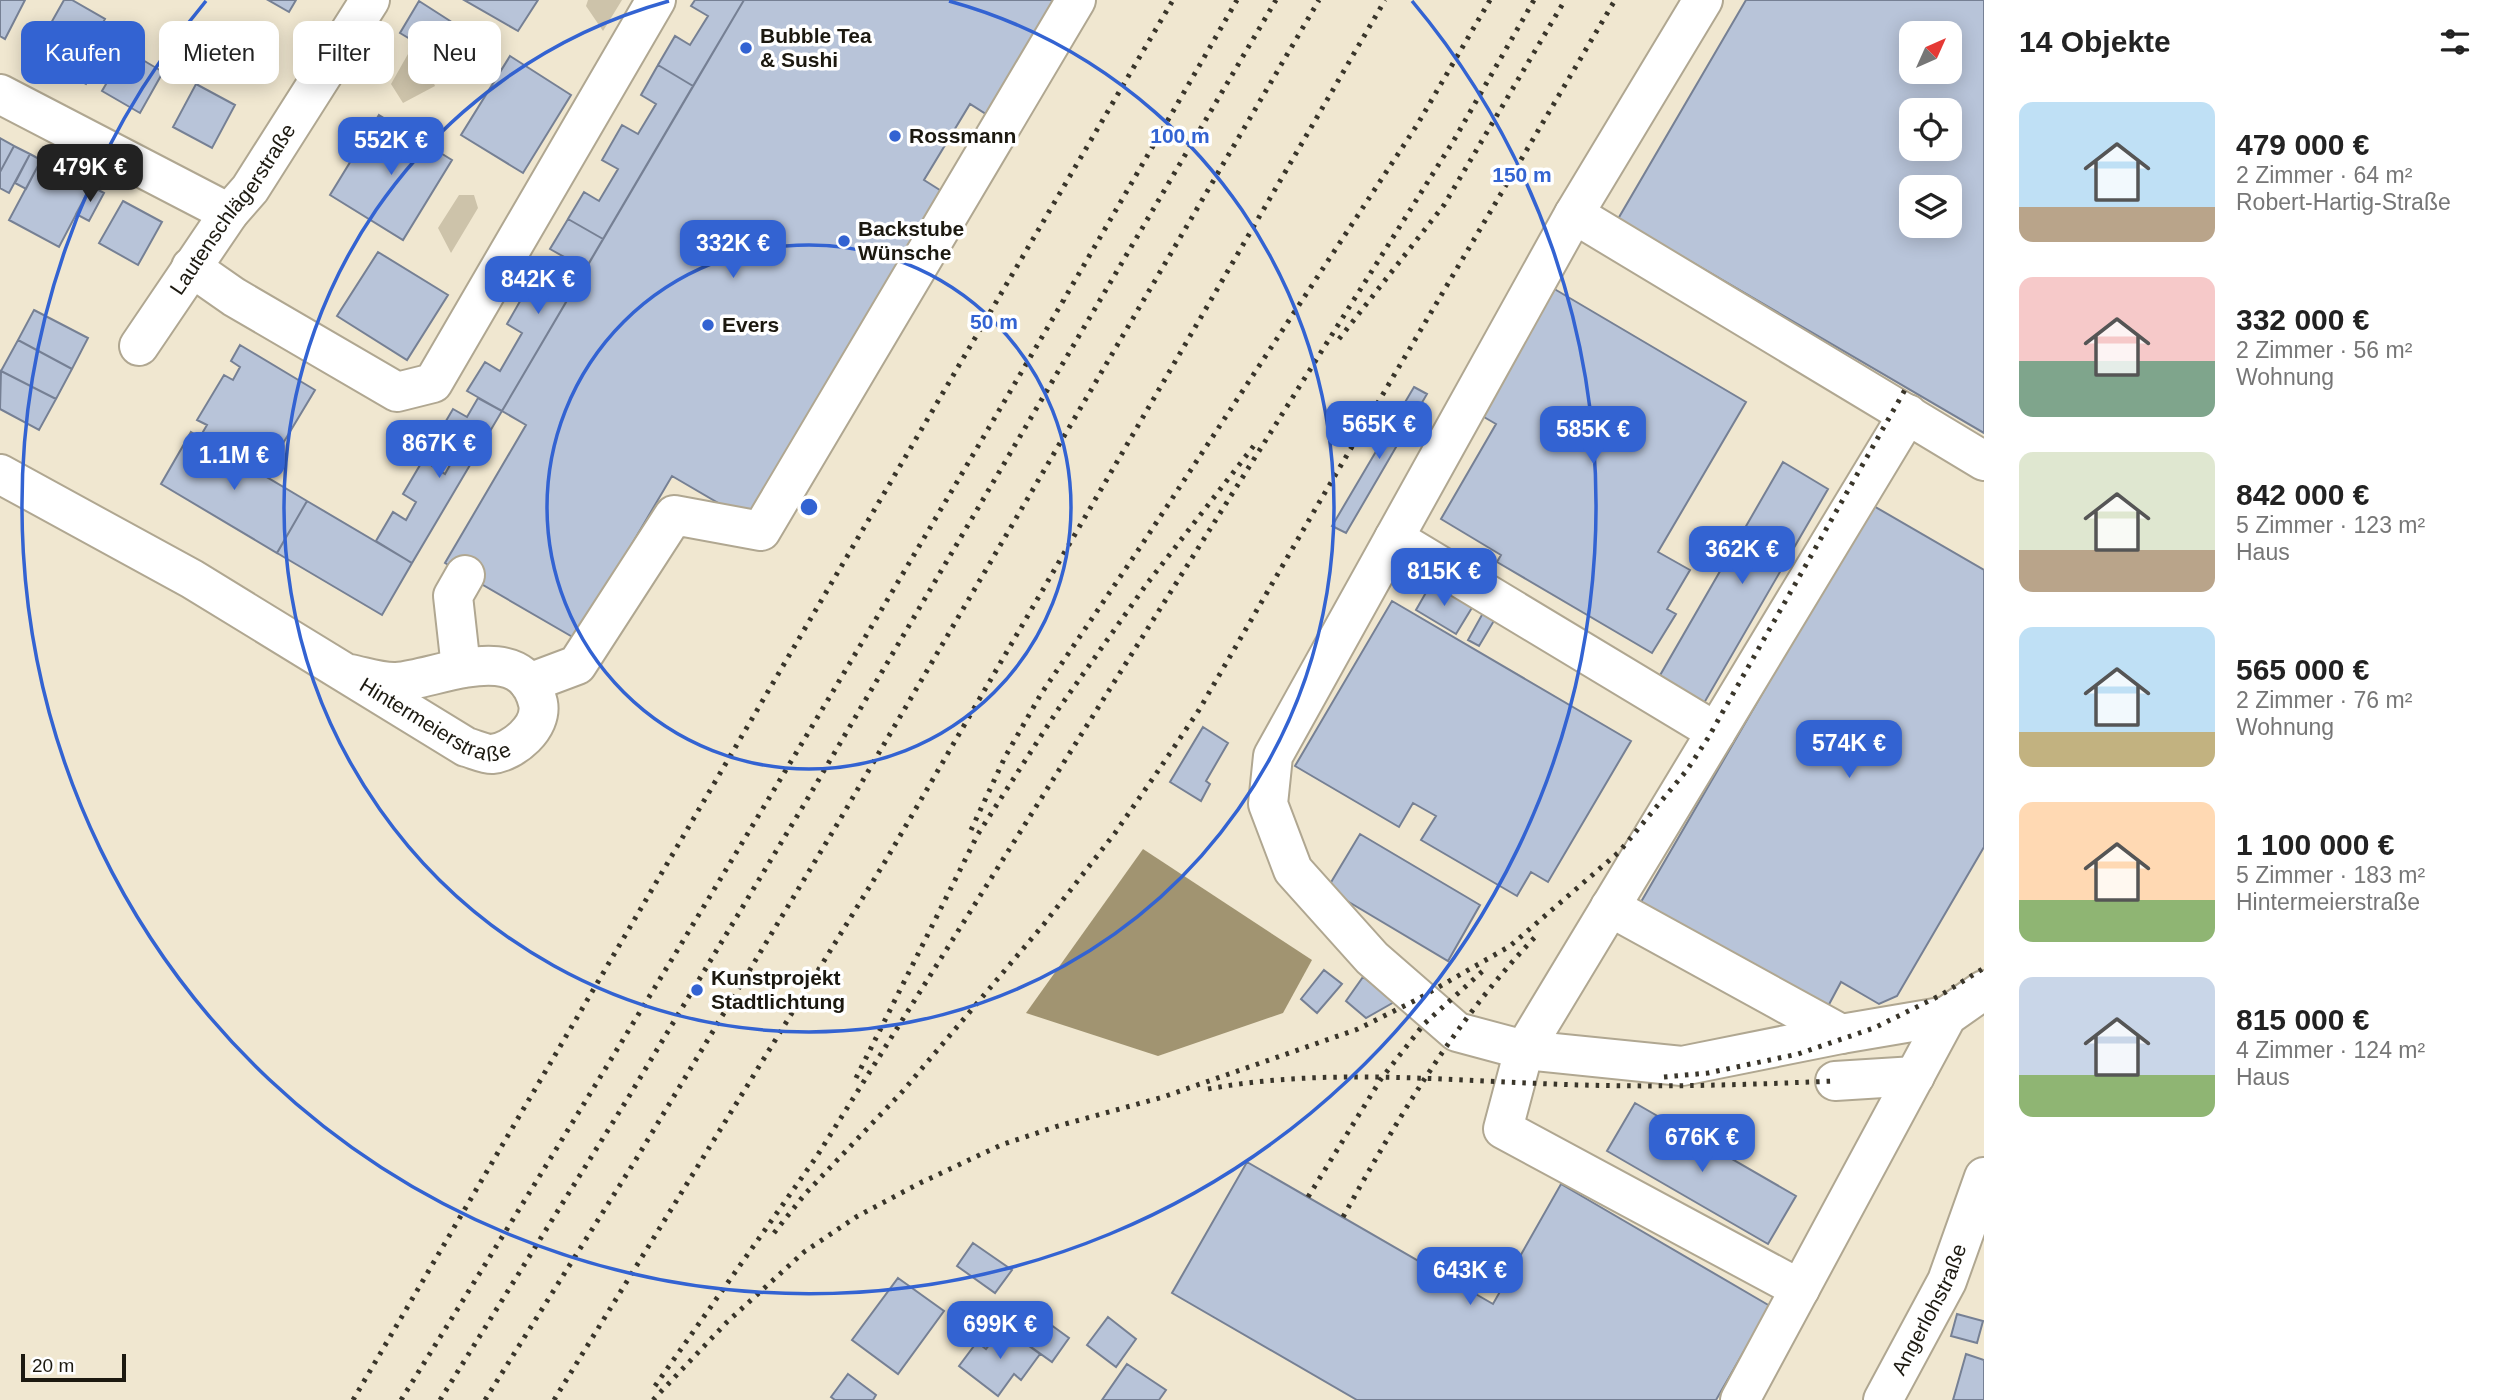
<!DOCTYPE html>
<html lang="de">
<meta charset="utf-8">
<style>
:root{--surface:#fff;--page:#f6f6f6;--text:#222;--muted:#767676;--accent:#3363d2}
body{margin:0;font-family:Helvetica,sans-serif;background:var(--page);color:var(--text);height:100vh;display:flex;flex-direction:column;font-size:26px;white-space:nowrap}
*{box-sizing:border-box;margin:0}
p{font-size:23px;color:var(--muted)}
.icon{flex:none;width:38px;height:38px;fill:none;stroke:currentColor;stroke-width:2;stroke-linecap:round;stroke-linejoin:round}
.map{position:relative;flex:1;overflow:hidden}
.drawer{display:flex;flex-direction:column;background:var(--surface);width:525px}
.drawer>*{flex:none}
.top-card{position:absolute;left:21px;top:21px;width:665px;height:63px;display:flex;gap:14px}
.needle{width:46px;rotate:45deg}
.tools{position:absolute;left:1899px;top:21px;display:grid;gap:14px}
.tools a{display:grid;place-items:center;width:63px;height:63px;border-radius:14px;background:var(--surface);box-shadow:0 4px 18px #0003;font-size:35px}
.scale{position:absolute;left:21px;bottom:18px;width:105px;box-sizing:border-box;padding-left:7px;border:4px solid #1c1910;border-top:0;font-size:19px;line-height:24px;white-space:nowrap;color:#1c1910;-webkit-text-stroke:5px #fff;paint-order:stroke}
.price{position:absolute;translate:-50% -60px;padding:0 16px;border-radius:14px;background:var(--accent);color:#fff;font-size:23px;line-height:46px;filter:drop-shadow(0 2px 4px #0008)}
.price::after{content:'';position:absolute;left:50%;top:42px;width:21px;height:16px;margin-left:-10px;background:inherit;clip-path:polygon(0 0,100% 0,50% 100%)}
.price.active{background:#222;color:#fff}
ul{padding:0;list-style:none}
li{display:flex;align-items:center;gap:21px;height:175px;padding:0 35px}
li span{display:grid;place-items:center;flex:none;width:196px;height:140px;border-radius:14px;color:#555}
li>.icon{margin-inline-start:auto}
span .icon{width:84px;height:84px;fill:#fffc;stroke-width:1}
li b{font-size:30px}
h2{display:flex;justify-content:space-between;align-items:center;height:84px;padding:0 35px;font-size:30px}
.tag{padding:0 24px;border-radius:14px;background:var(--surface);box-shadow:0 4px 18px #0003;font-size:24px;line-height:63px}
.tag.active{background:var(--accent);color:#fff}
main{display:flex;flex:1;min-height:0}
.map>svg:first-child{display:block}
.green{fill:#cdc3aa}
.water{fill:#a19471}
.building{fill:#b8c4d9;stroke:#768094;stroke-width:2;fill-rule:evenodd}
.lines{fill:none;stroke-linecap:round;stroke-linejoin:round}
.minor-casing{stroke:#b0a791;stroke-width:42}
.minor{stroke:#fff;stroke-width:38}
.rail{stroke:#39352a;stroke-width:5;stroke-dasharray:3.5 7;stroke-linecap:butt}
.ring{fill:none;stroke:#3363d2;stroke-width:3.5}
.poi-dot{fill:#3363d2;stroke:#fff;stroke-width:2.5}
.labels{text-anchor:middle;stroke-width:7;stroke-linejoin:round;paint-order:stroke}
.poi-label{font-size:21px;font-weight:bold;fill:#1c1910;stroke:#fff;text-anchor:start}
.street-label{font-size:21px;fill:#1c1910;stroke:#fff}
.centre{fill:#3363d2;stroke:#fff;stroke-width:3.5}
.ring-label{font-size:21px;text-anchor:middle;font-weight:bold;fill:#3363d2;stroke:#fff;stroke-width:7;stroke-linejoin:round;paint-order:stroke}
</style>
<main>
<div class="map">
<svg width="1984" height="1400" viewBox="0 0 1984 1400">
<rect width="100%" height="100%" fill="#f0e7d0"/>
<path class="green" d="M 588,0 L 622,0 L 603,31 L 586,6 Z
M 408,54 L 425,63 L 435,86 L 403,103 L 391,84 Z
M 459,195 L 474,195 L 478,208 L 451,253 L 438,228 Z"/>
<path class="water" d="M 1143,849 L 1312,960 L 1283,1013 L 1158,1056 L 1026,1013 Z"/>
<path class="building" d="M 0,0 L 25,0 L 5,39 L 0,36 Z
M 64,0 L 72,0 L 105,19 L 73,77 L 33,55 Z
M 268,0 L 296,0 L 289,12 Z
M 464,0 L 538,0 L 518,31 Z
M 695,0 L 744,0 L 693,86 L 658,65 L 675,36 L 690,45 L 708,16 L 691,6 Z
M 744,0 L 1054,0 L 986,114 L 970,104 L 924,180 L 943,192 L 749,521 L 672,476 L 576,639 L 445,563 L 526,425 L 502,411 Z
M 1746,0 L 1984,0 L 1984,433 L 1618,219 ZM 1911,33 L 1950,33 L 1950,72 L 1911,72 ZM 1911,110 L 1950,110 L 1950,149 L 1911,149 ZM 1911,187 L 1950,187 L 1950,226 L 1911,226 Z
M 419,1 L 486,44 L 471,71 L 437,51 L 435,54 L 400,33 Z
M 96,35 L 109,42 L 86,84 L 73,77 Z
M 126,50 L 163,72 L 140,113 L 102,91 Z
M 510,56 L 571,95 L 523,173 L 461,135 Z
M 658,65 L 693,86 L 603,239 L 568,219 L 584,192 L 599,201 L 618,169 L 602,160 L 622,125 L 638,134 L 656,104 L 641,95 Z
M 196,84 L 235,105 L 212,148 L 173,127 Z
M 379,115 L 452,160 L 403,240 L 330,195 Z
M 0,138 L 14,146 L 0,172 Z
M 14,146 L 30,154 L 9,193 L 0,188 L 0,172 Z
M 30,154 L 41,160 L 26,189 L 15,183 Z
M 41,160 L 91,186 L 59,247 L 9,220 Z
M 91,186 L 104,193 L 89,221 L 76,214 Z
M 123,201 L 162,222 L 138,265 L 99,243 Z
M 568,219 L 603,239 L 502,411 L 467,391 L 485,362 L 500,371 L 522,333 L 507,324 L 527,289 L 543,298 L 566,258 L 550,249 Z
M 378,252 L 448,295 L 407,360 L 337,316 Z
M 1551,287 L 1746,402 L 1658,552 L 1690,570 L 1667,609 L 1676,614 L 1652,653 L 1497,562 L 1501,555 L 1441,519 L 1496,424 L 1477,413 Z
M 34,310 L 88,338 L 72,369 L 18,340 Z
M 18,340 L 72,369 L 56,399 L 1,371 Z
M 240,345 L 315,390 L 264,475 L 200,437 L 207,425 L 197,420 L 224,375 L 233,380 L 240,367 L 231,361 Z
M 1,371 L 56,399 L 39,430 L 0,409 Z
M 1414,387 L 1427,394 L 1346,533 L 1332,526 Z
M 478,398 L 502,411 L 412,563 L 376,541 L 393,512 L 406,520 L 416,502 L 403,494 L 423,460 L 445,474 L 455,456 L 433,443 L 453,409 L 467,417 Z
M 191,432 L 307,501 L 277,553 L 161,484 Z
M 1783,462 L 1828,489 L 1700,710 L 1655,684 Z
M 307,501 L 412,563 L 382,615 L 277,553 Z
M 1872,505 L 1984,570 L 1984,847 L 1897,996 L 1879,1004 L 1841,982 L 1826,1010 L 1641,902 Z
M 1432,582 L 1473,606 L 1456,634 L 1416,610 Z
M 1392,601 L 1631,741 L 1548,882 L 1531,872 L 1517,896 L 1421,840 L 1436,816 L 1413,803 L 1399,827 L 1295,766 Z
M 1483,613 L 1495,619 L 1479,646 L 1468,640 Z
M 1203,727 L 1228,743 L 1206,781 L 1210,784 L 1201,801 L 1170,782 Z
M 1360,834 L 1480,905 L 1448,961 L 1327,889 Z
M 1324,970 L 1342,984 L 1317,1013 L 1301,999 Z
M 1363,977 L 1396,1001 L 1366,1018 L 1346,1001 Z
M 1635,1103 L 1796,1196 L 1768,1244 L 1607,1151 Z
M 1247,1162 L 1493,1304 L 1561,1184 L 1770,1306 L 1716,1400 L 1357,1400 L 1172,1293 Z
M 973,1243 L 1012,1270 L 995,1293 L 957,1266 Z
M 898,1278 L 944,1311 L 898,1374 L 852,1340 Z
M 1021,1303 L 1069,1338 L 1052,1362 L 1003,1327 Z
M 1957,1314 L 1983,1321 L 1977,1343 L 1951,1336 Z
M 1108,1317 L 1136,1339 L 1116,1367 L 1087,1345 Z
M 1003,1327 L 1040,1354 L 1021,1380 L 1014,1374 L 998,1396 L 959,1366 L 977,1342 L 986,1349 Z
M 1966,1354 L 1984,1360 L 1984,1400 L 1953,1400 Z
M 1127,1364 L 1166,1390 L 1159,1400 L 1102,1400 Z
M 848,1374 L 876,1395 L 873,1400 L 835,1400 L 831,1397 Z"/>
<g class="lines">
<g class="minor-casing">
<g id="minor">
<path d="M 1703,0 L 1574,214 L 1273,756 L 1268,804 L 1293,870 L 1372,958 L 1457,1032 L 1524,1050 L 1682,1066 L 1841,1034 L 1947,1016"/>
<path d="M 0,94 L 229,213"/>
<path d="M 1574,214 L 1984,461"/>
<path d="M 191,267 L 234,297 L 397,392 L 433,383 L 656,0"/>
<path id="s1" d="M 139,346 L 229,213 L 250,189 L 370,0"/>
<path id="s2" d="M 0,474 L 192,579 L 466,747 C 474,749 484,754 492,754 C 513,752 543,727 538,703 C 522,637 441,678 397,682 C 382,683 365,677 350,674"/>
<path d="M 1394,538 L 1716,732"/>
<path d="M 461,668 L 453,596 L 465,575"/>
<path d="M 529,683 L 577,665 L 674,515 L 761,531 L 1076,0"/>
<path d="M 1610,907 L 1841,1034"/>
<path d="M 1835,1081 L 1915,1076"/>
<path d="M 1800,1289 L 1503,1129 L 1524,1050 L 1908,414"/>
<path d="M 1740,1400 L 1947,1016 L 1984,990"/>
<path id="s3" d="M 1883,1400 L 1947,1281 L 1984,1177"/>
</g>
</g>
<use href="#minor" class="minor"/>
<path class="rail" d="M 1339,339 L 1444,205 L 1565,0
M 971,830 L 1005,757 L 1041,694 L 1141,546 L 1417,125 L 1490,0
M 1664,1077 L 1708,1073 L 1798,1054 L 1874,1028 L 1941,995 L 1984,968
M 856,1078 L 978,834 L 1057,711 L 1146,585 L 1256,443
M 1208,1089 C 1321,1068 1439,1080 1553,1084 C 1647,1088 1741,1085 1835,1081
M 1308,1197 L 1381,1079 L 1424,1024 L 1485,969
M 1343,1217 C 1399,1116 1458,1016 1539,933
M 774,1233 L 805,1194 L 902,1092 L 1044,924 L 1115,833 L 1158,771 L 1199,710 L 1320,501 L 1615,0
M 655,1386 L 817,1156 L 1454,140 L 1534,0
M 353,1400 L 1173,0
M 401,1400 C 689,938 967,471 1237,0
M 440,1400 L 628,1098 L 805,803 L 1276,0
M 485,1400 L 635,1161 L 835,828 L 1319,0
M 554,1400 L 886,860 L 1385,0
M 653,1400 L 727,1322 L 804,1252 L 856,1217 L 920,1183 L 1001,1145 L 1058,1126 L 1163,1097 L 1358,1029 L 1418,999 L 1510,946 L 1619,852 L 1687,770 L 1708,738 L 1906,388"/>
</g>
<g class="ring">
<circle cx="809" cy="507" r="262"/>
<path d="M949 1A525 525 0 1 1 669 1"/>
<path d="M1412 1A787 787 0 1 1 206 1"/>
</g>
<g class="poi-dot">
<circle cx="746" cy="48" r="7"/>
<circle cx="895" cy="136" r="7"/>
<circle cx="844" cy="241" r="7"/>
<circle cx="708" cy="325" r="7"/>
<circle cx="697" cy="990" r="7"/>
</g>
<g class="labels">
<g class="poi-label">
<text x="760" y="43">Bubble Tea<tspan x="760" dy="24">&amp; Sushi</tspan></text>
<text x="909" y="143">Rossmann</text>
<text x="858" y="236">Backstube<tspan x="858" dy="24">Wünsche</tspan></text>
<text x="722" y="332">Evers</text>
<text x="711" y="985">Kunstprojekt<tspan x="711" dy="24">Stadtlichtung</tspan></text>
</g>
<g class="street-label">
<text dy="7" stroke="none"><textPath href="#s1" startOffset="166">Lautenschlägerstraße</textPath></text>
<text dy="7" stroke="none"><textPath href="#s2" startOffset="502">Hintermeierstraße</textPath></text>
<text dy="7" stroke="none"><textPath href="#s3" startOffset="102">Angerlohstraße</textPath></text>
</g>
</g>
<circle cx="809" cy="507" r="10" class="centre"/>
<g class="ring-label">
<text x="1180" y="143">100 m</text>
<text x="1522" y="182">150 m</text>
<text x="994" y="329">50 m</text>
</g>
</svg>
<div class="tools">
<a><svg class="needle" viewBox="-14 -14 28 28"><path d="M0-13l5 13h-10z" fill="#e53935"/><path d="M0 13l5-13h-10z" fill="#767676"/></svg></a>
<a><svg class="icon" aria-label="locate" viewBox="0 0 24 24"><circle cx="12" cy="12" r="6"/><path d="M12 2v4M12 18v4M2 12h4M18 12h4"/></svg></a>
<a><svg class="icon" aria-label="layers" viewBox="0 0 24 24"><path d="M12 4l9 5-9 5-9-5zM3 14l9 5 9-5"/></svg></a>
</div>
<div class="scale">20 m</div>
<b class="price" style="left:391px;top:177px">552K €</b>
<b class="price active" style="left:90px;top:204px">479K €</b>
<b class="price" style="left:733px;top:280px">332K €</b>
<b class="price" style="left:538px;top:316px">842K €</b>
<b class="price" style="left:1379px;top:461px">565K €</b>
<b class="price" style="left:1593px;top:466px">585K €</b>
<b class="price" style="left:439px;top:480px">867K €</b>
<b class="price" style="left:234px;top:492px">1.1M €</b>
<b class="price" style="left:1742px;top:586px">362K €</b>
<b class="price" style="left:1444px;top:608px">815K €</b>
<b class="price" style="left:1849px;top:780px">574K €</b>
<b class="price" style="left:1702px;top:1174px">676K €</b>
<b class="price" style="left:1470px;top:1307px">643K €</b>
<b class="price" style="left:1000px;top:1361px">699K €</b>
<div class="top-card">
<a class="tag active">Kaufen</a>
<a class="tag">Mieten</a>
<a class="tag">Filter</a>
<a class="tag">Neu</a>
</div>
</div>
<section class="drawer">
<h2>14 Objekte<svg class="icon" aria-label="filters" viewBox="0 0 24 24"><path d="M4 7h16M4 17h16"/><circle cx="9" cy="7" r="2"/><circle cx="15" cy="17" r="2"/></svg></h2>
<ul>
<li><span style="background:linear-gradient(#bfe0f5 75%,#b9a48a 0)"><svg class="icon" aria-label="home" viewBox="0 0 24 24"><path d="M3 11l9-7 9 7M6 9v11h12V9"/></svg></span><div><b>479 000 €</b><p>2 Zimmer · 64 m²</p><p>Robert-Hartig-Straße</p></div></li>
<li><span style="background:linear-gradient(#f6c9c9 60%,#7fa58c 0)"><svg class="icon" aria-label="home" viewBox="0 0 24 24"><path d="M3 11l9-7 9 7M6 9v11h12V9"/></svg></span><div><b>332 000 €</b><p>2 Zimmer · 56 m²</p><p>Wohnung</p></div></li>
<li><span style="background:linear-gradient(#dfe7d0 70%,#b9a48a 0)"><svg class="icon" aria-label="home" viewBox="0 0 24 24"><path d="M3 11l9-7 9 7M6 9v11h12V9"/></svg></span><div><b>842 000 €</b><p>5 Zimmer · 123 m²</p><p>Haus</p></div></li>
<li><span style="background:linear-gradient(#bfe0f5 75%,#c2b280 0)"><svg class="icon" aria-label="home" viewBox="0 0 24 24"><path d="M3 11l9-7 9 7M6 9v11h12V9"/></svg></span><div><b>565 000 €</b><p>2 Zimmer · 76 m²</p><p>Wohnung</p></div></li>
<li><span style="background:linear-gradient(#ffd9b3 70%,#8fb573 0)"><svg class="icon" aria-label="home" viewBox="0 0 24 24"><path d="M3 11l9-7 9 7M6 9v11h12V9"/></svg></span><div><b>1 100 000 €</b><p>5 Zimmer · 183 m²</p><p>Hintermeierstraße</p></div></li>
<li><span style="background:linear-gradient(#c9d6e8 70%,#8fb573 0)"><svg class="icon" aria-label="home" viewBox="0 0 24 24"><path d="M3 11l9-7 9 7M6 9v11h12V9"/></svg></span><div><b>815 000 €</b><p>4 Zimmer · 124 m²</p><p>Haus</p></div></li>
</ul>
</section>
</main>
